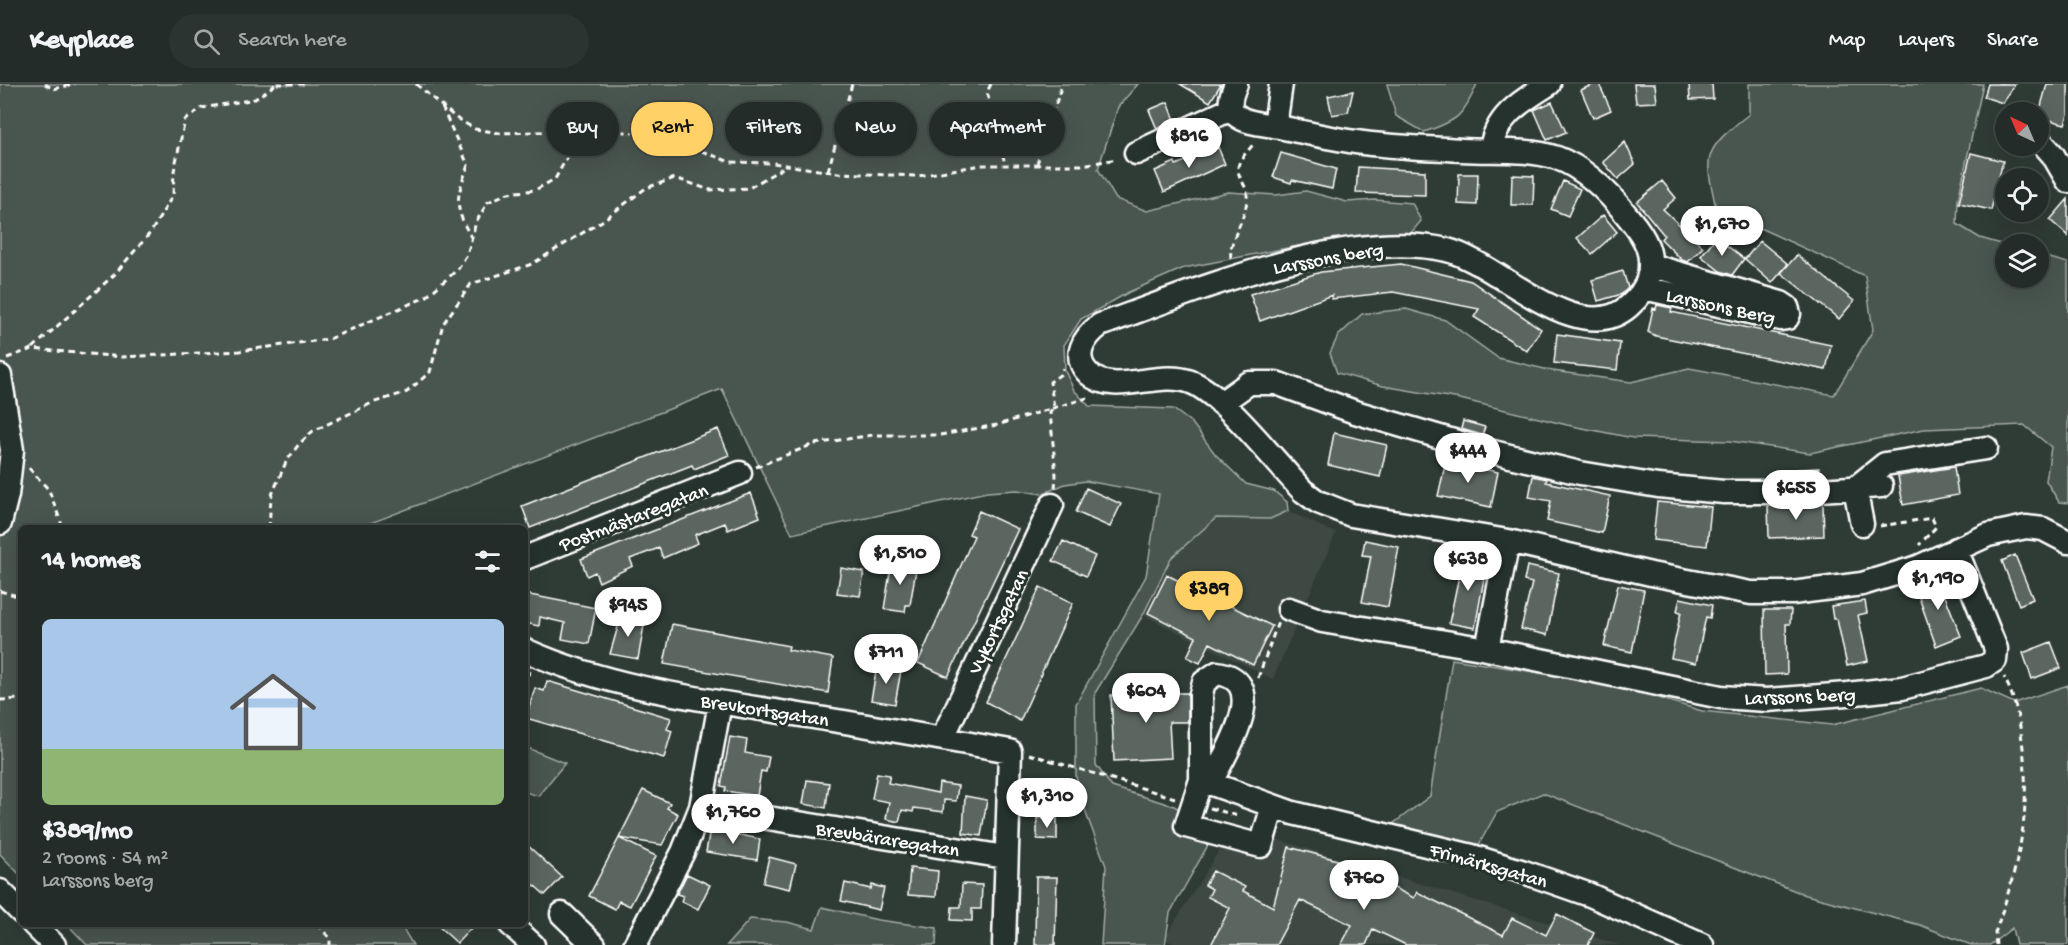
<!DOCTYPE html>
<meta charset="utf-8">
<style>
:root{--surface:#232c28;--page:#2b3430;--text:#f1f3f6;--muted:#a3a7a8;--line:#404845;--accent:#ffd166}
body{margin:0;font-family:"Gochi Hand",sans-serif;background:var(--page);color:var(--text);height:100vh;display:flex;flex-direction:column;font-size:22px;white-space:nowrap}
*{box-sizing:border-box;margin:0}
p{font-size:20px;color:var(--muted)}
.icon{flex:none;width:33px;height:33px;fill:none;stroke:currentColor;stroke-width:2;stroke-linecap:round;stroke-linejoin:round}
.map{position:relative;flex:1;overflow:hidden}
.panel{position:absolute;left:18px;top:441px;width:510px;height:402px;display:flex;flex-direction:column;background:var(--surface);border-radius:9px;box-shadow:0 6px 24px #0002,0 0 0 2px var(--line)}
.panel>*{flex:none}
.hud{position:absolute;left:546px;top:18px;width:570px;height:54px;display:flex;gap:12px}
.needle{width:39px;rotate:316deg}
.fabs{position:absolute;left:1995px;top:18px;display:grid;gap:12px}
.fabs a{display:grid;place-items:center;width:54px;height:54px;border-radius:50%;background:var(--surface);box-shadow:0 6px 24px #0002,0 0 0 2px var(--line);font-size:30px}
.price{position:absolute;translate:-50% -51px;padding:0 14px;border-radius:21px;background:#fff;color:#222;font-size:20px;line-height:39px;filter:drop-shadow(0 2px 3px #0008)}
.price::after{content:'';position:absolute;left:50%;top:36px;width:18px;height:14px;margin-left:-9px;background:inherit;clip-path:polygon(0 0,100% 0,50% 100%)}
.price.selected{background:var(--accent);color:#111}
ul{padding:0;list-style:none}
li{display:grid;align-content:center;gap:12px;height:318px;padding:0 24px}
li+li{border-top:2px solid var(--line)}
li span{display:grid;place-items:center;height:186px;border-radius:9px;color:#555}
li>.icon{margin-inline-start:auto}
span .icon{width:108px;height:108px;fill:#fffc;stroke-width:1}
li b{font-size:26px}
h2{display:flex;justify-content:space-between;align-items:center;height:72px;padding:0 24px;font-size:26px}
.tag{padding:0 21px;border-radius:27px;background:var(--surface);box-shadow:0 6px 24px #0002,0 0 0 2px var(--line);font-size:21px;line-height:54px}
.tag.selected{background:var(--accent);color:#111}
header{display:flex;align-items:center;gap:36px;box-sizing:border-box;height:84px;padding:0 30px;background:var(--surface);border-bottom:2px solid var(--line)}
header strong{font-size:28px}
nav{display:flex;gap:33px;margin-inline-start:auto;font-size:21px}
.search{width:420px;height:54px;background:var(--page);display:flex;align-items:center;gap:15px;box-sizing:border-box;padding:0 21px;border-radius:33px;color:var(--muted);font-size:22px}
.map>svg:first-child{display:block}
.built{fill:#3c4842}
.green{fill:#4a544f;stroke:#a4aaa7;stroke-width:1.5}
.building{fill:#5b6661;stroke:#fff;stroke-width:1.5}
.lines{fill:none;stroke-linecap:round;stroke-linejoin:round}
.minor-casing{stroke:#fff;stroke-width:27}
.path{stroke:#fff;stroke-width:3;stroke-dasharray:6 4.5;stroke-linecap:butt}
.minor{stroke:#26332d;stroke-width:22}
.labels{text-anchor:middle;stroke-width:6;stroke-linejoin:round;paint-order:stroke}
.street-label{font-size:20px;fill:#fff;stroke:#26332d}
</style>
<header>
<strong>Keyplace</strong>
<div class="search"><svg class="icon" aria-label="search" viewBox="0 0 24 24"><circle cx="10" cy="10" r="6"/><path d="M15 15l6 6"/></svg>Search here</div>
<nav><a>Map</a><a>Layers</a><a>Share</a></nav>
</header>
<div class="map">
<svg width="2068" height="861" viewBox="0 0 2068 861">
<rect width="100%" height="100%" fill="#2f3b35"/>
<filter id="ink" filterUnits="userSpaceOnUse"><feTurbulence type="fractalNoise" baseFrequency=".0167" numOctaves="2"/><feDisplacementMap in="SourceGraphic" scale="12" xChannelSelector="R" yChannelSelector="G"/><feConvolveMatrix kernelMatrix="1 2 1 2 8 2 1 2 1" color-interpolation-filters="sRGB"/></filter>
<g filter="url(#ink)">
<path class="built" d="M 1288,427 L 1336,449 L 1273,595 L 1143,531 L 1171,474 L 1216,434 L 1270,435 Z
M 1234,742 L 1620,861 L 1177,861 L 1164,855 Z"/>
<path class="green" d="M 0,0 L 1138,0 L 1118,23 L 1098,85 L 1116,115 L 1147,127 L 1228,108 L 1276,111 L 1306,107 L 1347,118 L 1375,116 L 1412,119 L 1421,137 L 1405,156 L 1337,155 L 1271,167 L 1184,184 L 1129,208 L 1081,235 L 1064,261 L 1065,287 L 1074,306 L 1089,322 L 1173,325 L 1192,339 L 1216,371 L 1246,400 L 1274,407 L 1287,418 L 1288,427 L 1270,435 L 1216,434 L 1171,474 L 1143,531 L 1095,609 L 1096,681 L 1112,703 L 1174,722 L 1217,745 L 1170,829 L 1165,861 L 1101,861 L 1106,782 L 1087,732 L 1076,693 L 1076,620 L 1146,492 L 1159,410 L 1086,397 L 1065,400 L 1042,410 L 1017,406 L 987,408 L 792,450 L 722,305 L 368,440 L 366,444 L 21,444 L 21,792 L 0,770 Z
M 1387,0 L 1477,0 C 1464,32 1457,37 1424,48 L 1396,32 Z
M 1749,0 L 1983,0 L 1958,116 L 1957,140 L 1980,154 L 2005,161 L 2006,194 L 2038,194 L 2039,171 L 2068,179 L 2068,419 L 2059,418 L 2046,397 L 2051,363 L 2024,341 L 1924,345 L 1810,369 L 1730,357 L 1633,354 L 1567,341 L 1460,315 L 1383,302 L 1337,289 L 1330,269 L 1338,252 L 1362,230 L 1406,225 L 1445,236 L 1498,274 L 1553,287 L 1631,298 L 1689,284 L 1834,311 L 1873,246 L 1865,192 L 1762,145 L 1718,134 C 1706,73 1697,71 1749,30 Z
M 1452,575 L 1612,600 L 1702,627 L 1832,641 L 1981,604 L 2014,619 L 2068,601 L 2068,861 L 2016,861 L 2012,844 L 1990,861 L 1971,861 L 1920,841 L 1806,811 L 1543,709 L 1497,728 L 1477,764 L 1386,745 L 1430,712 Z
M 525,663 L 565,679 L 538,712 L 525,708 Z
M 822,823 L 878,836 L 937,844 L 936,861 L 727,861 L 750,835 L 787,838 L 814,845 Z
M 67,840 L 400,840 L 413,861 L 87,861 Z"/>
<path class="building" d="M 1180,0 L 1221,0 L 1210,18 Z
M 1594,0 L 1599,0 L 1611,26 L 1593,34 L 1581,6 Z
M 1634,0 L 1655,0 L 1657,18 L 1636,19 Z
M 1689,0 L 1712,0 L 1713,15 L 1690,16 Z
M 1988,0 L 2015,0 L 2003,19 L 1984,13 Z
M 2047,0 L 2068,0 L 2068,30 L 2065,40 L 2038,33 Z
M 1353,7 L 1348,28 L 1332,31 L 1328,12 Z
M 1168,18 L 1175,36 L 1157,45 L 1149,26 Z
M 1552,18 L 1566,48 L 1547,56 L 1534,26 Z
M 1625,58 L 1635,80 L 1618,95 L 1603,78 Z
M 1218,63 L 1225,80 L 1164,108 L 1155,87 L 1175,78 L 1176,81 Z
M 1281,69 L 1336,85 L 1332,105 L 1292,96 L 1291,99 L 1273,93 Z
M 1971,69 L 2003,77 L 1991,126 L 1959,119 Z
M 1358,83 L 1425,87 L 1425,111 L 1356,109 Z
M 1459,90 L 1478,90 L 1477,121 L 1458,120 Z
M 1512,91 L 1534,92 L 1533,121 L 1511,121 Z
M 1563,97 L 1580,105 L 1568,132 L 1551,125 Z
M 1662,97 L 1676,114 L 1663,125 L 1703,163 L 1688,178 L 1682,176 L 1661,155 L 1664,151 L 1637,118 Z
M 2068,115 L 2068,152 L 2050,136 Z
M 1603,131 L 1617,148 L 1592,170 L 1577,154 Z
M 1716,153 L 1744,175 L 1732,191 L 1720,187 L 1701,172 Z
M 1760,157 L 1788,180 L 1772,199 L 1745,175 Z
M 1797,171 L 1854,217 L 1839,235 L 1781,189 Z
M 1401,180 L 1471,197 L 1541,245 L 1527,267 L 1474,233 L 1479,225 L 1393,208 L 1332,215 L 1332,211 L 1260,237 L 1250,210 L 1321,188 Z
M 1623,187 L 1628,204 L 1622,210 L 1598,217 L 1592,196 Z
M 1657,221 L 1672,224 L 1671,228 L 1831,261 L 1826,286 L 1656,252 L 1648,248 L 1653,224 L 1656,225 Z
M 1557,250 L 1620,259 L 1617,286 L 1554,279 Z
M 1463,337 L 1485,343 L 1482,351 L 1461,345 Z
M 718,345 L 729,371 L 694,385 L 692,381 L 530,444 L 522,422 Z
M 1334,349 L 1387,361 L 1380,393 L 1328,381 Z
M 1446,377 L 1498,388 L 1491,423 L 1438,412 Z
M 1954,383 L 1958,411 L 1903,421 L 1898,392 Z
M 1819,384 L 1820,392 L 1798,394 L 1798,385 Z
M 1533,392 L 1547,395 L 1546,398 L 1610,412 L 1602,449 L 1547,437 L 1551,417 L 1529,413 Z
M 1086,404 L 1121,420 L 1110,443 L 1076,428 Z
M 751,409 L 760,433 L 728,446 L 725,439 L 695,451 L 698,459 L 663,474 L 659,464 L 630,475 L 633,482 L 599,498 L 595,488 L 587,492 L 581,475 Z
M 1657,418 L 1711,423 L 1707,462 L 1653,456 Z
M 1823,419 L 1824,452 L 1769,454 L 1768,422 Z
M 979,427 L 1018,445 L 948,593 L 918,579 L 974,452 L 969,450 Z
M 1365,456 L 1399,463 L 1388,523 L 1362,518 L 1371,472 L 1362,471 Z
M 1063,457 L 1095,472 L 1086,492 L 1053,477 Z
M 2015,471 L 2033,515 L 2019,521 L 2002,477 Z
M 1459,473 L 1487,478 L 1475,544 L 1449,539 L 1460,487 L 1456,487 Z
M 892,476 L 917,480 L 910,521 L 906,521 L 905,528 L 884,525 Z
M 1527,482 L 1559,489 L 1547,551 L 1521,545 L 1532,499 L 1524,497 Z
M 841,484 L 864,488 L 860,512 L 837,509 Z
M 1167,491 L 1272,542 L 1253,581 L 1210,559 L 1200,579 L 1187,573 L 1196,553 L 1148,529 Z
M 1940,492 L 1945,506 L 1943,507 L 1961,552 L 1936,562 L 1915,502 Z
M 1618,501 L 1644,506 L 1632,568 L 1604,562 Z
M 1040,503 L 1073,519 L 1020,637 L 986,618 Z
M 525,510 L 596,524 L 589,560 L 562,555 L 565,539 L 540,533 L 539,542 L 525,539 Z
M 1680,514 L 1712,521 L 1710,534 L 1706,533 L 1696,579 L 1671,574 L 1681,528 L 1677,527 Z
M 1865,517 L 1867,529 L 1858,531 L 1868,577 L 1847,582 L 1837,535 L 1833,535 L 1831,522 Z
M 1764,526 L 1791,526 L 1790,540 L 1786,540 L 1787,590 L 1765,591 Z
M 621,532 L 645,536 L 638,575 L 610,570 Z
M 672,540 L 789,562 L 788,566 L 833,574 L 828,609 L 664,580 Z
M 2051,558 L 2061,584 L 2032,595 L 2023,569 Z
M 877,582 L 901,586 L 895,620 L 871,616 Z
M 547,597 L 671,634 L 667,645 L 672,647 L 664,674 L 526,634 L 535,604 L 544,607 Z
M 1159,609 L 1188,609 L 1188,638 L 1169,638 L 1171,674 L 1114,677 L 1111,611 Z
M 730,653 L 747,656 L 745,669 L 769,673 L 766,688 L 761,687 L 757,712 L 725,707 L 726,703 L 721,702 Z
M 877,689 L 890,691 L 888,699 L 938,709 L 939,699 L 958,702 L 956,717 L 944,716 L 943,728 L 914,724 L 913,728 L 902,726 L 899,738 L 886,735 L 889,718 L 872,715 Z
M 807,696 L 829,699 L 826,724 L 803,720 Z
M 643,706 L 670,719 L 667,724 L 678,730 L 662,761 L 619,754 Z
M 965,712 L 987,716 L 981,752 L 963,749 Z
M 1037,734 L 1057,734 L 1057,756 L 1037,755 Z
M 710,745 L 760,755 L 757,776 L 706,768 Z
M 619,754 L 656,772 L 630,822 L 619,817 L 615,825 L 589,812 Z
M 525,759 L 562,793 L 545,811 L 525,793 Z
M 1289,763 L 1367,784 L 1364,789 L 1414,814 L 1417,808 L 1503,851 L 1512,834 L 1546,851 L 1557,830 L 1594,849 L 1588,861 L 1406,861 L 1373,845 L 1366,861 L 1341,861 L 1352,841 L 1300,816 L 1276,861 L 1211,861 L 1230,824 L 1208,813 L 1212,805 L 1205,801 L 1213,787 L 1245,803 L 1243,807 L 1273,823 Z
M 769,773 L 796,780 L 790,805 L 763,799 Z
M 910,784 L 938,787 L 936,813 L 908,811 Z
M 687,790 L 710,801 L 698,825 L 681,817 L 683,812 L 677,810 Z
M 1036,793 L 1057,793 L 1055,861 L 1035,861 Z
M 845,799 L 871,805 L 872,801 L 884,804 L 879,826 L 841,817 Z
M 962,800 L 982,801 L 981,825 L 972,825 L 972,837 L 951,836 L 952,823 L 961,823 Z
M 436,840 L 475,840 L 457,859 Z"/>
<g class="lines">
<g class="minor-casing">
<path id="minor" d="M 1236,0 C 1232,9 1226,23 1236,31 C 1248,41 1269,40 1284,44 C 1308,49 1332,55 1356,58 C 1390,63 1427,64 1462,66 C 1493,68 1527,64 1557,74 C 1585,84 1611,111 1629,134 C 1645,153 1655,170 1648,195 C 1645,206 1637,215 1629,222 C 1578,267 1497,178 1447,166 C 1347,143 1195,207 1100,241 C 1084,253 1071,273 1089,290 C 1114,313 1159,285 1191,298 C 1223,310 1277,380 1303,407 L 1318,418 L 1351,431 L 1508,457 L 1651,490 L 1751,509 L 1792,509 L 1862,500 L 1918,483 L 1988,451 L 2026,443 L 2043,445 L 2068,458
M 1275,42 L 1281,0
M 2038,54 L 2053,71 L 2068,97
M 1491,66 C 1495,32 1522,17 1549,0
M 1136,69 L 1231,25
M 1644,204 L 1781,235 L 1787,234 L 1789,230 L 1787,223 L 1781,219 L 1650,181
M 0,292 L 12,366 L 7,411 L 0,439
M 1221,319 L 1249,299 L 1276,299 L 1355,328 L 1481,365 L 1580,389 L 1658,402 L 1724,408 L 1788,408 L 1881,402
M 1862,440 L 1855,404 L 1885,380 L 1986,364
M 525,474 L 740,389
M 1289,525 L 1322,537 L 1487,565 L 1721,613 L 1767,616 L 1847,610 L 1902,604 L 1986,582 L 1995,576 L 1996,565 L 1956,465
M 1487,565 L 1508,457
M 525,566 C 609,604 705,616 794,630 C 866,641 938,654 1010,667 L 1004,861
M 943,653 L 1052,421
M 1201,696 L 1293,729 L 1472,772 L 1524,788 L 1590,811 L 1702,861
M 1210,700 C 1224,671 1274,597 1217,589 L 1204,598 L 1201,610 L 1201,696 L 1186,742 L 1261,762 L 1273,722
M 701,723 L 1005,773
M 0,807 L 21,828
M 562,830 L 594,861
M 33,840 L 54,861
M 510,840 L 533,861
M 635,861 L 683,768 L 701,723 L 720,619"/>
</g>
<path class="path" d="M 45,0 L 53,5 L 75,0
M 277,0 L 306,0
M 416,0 L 456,34 L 475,45 L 499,49 L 610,46 L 640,50 L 686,61 L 730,78 L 773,79 L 838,89 L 918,92 L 981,81 L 1082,81 L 1117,75
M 991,0 L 987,8 L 1005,80
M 442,23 L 468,81 C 456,116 453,121 472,155
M 1037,80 L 1062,0
M 828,87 L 852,0
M 1231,174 C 1228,155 1249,131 1247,110 C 1246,100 1237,93 1238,83 C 1240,73 1249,67 1254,59
M 33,264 L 114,191 L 151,148 L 173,111 L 174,87 L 185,36 L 202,24 L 255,15 L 276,0
M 7,274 L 32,265 L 123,273 L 239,267 L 329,255 L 426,213 L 458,185 L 467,171 L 476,138 L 488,118 L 508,109 L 535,106 L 555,95 L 575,59 L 600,48
M 756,383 L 814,360 L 873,351 L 940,351 L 997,341 L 1090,313
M 29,384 L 49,406 L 63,444
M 1055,404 L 1056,391 L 1050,328 L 1054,323 L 1050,298 L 1061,290 L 1063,284
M 1880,442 L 1932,434 L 1936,443 L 1919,461
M 269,444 L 271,413 L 286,378 L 299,360 L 313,347 L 372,319 L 407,308 L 430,288 L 443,240 L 471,200 L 532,180 L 602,137 L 646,104 L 675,94 L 710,106 L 749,104 L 786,82
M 0,507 L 21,513
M 1258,594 L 1278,538
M 525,601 L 530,587
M 0,616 L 21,615
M 1029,670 L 1175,714
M 1210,724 L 1238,732
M 318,840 L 330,855 L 330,861
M 1996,861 L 1995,849 C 2018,782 2031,735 2023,664 C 2020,639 2016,616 2004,593"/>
<use href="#minor" class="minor"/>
</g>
</g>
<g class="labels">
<g class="street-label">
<text transform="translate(1328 173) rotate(-10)" y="7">Larssons berg</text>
<text transform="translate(1721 221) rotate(12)" y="7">Larssons Berg</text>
<text transform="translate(633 432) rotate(-21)" y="7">Postmästaregatan</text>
<text transform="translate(997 537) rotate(-64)" y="7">Vykortsgatan</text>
<text transform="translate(1800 611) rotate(-2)" y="7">Larssons berg</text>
<text transform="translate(765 625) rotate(9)" y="7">Brevkortsgatan</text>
<text transform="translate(888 754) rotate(9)" y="7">Brevbäraregatan</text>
<text transform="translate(1489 780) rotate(16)" y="7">Frimärksgatan</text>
</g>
</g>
</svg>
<div class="fabs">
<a><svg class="needle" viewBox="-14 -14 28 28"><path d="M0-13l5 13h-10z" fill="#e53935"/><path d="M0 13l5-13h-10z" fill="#a3a7a8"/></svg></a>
<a><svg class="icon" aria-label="locate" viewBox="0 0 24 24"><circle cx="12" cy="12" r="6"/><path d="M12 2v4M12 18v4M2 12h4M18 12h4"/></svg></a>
<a><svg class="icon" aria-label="layers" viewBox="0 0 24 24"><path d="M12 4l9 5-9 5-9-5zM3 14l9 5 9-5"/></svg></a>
</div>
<b class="price" style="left:1189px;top:85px">$816</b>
<b class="price" style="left:1722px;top:173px">$1,670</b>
<b class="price" style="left:1468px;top:400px">$444</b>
<b class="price" style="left:1796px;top:437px">$655</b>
<b class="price" style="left:900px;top:502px">$1,510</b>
<b class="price" style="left:1468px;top:508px">$638</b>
<b class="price" style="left:1938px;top:527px">$1,190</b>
<b class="price selected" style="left:1209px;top:538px">$389</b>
<b class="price" style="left:628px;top:554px">$945</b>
<b class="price" style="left:886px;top:601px">$711</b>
<b class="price" style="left:1146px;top:640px">$604</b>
<b class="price" style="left:1047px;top:745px">$1,310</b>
<b class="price" style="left:733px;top:761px">$1,760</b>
<b class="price" style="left:1364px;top:827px">$760</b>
<div class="hud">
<a class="tag">Buy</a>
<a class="tag selected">Rent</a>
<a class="tag">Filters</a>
<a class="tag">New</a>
<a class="tag">Apartment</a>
</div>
<section class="panel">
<h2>14 homes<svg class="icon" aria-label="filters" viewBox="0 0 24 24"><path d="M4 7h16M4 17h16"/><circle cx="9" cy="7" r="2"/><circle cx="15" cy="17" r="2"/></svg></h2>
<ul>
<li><span style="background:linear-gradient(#a9c7e8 70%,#8fb573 0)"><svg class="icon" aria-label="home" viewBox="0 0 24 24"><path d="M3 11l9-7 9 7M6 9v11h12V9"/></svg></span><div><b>$389/mo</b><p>2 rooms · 54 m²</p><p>Larssons berg</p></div></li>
</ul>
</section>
</div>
